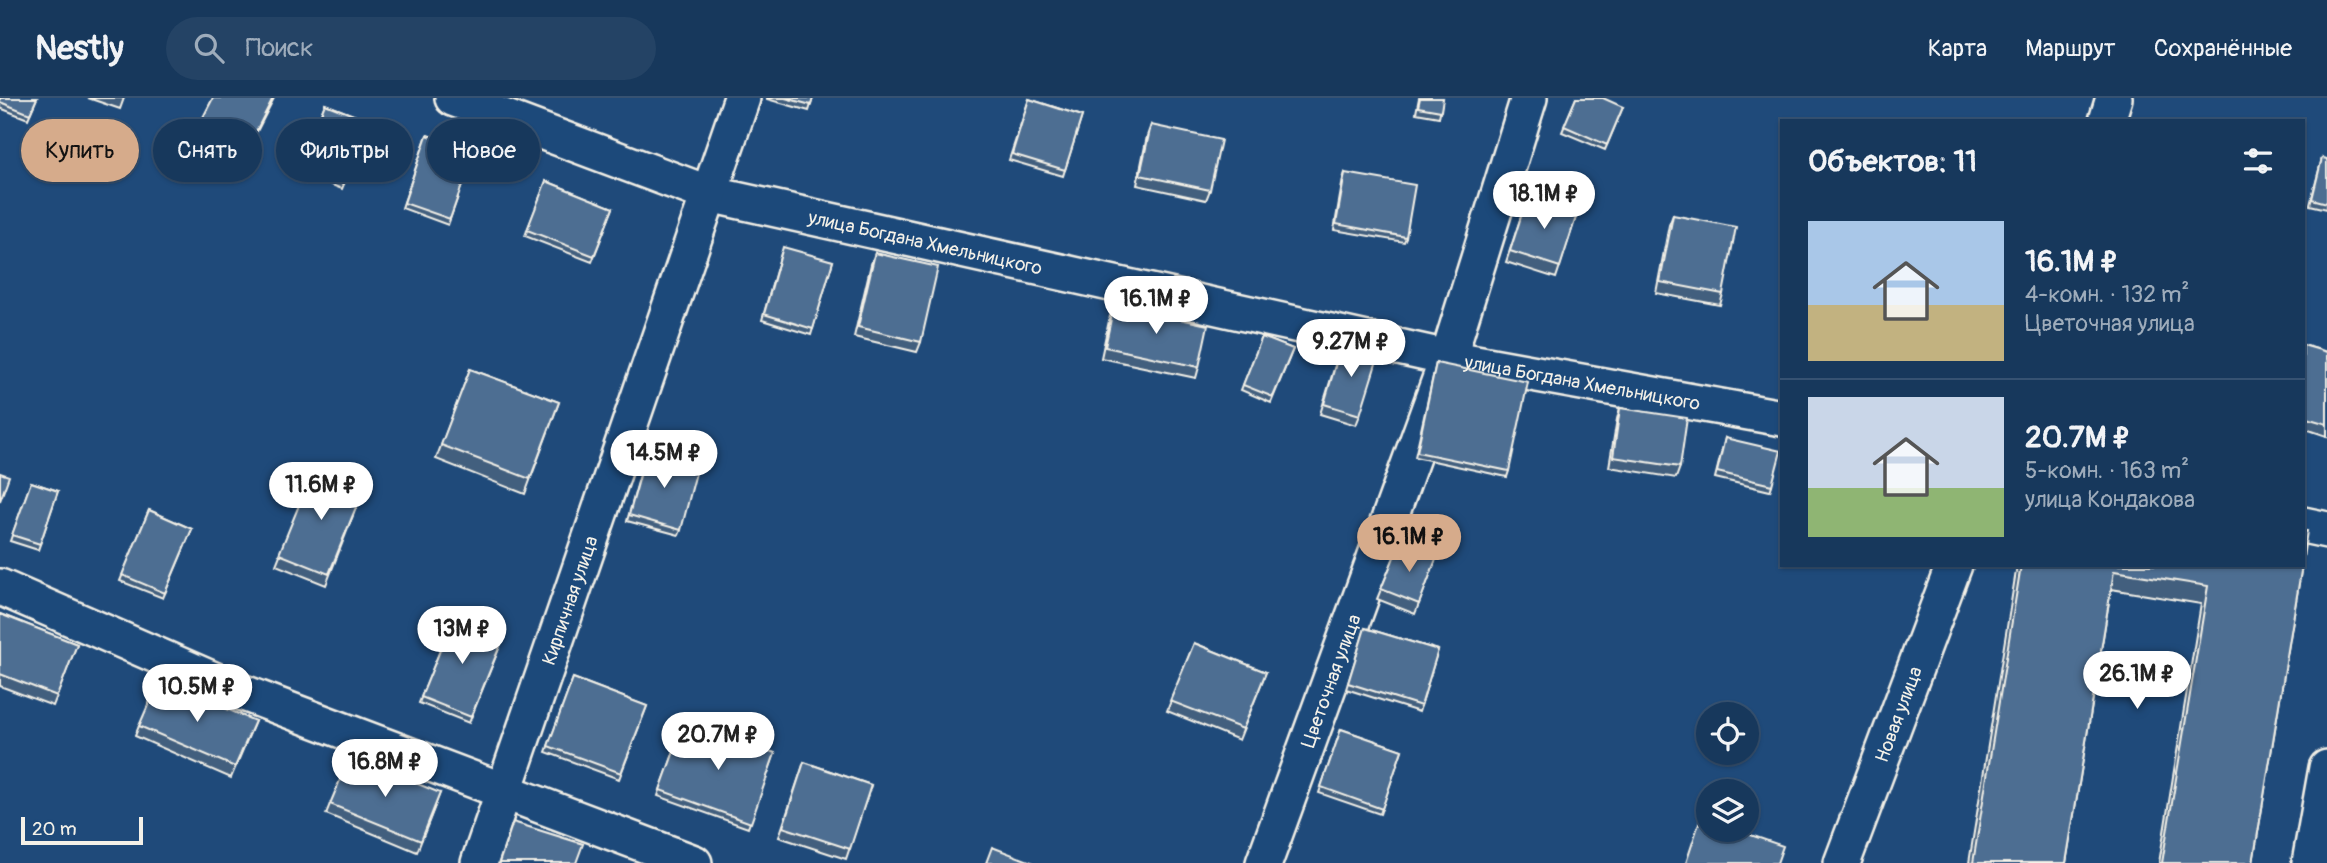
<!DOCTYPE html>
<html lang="ru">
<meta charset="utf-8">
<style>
:root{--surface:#17385c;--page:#244365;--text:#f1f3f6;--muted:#9eacbb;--line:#365272;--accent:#d6ab8b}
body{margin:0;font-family:Pangolin,sans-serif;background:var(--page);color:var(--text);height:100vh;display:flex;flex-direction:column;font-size:26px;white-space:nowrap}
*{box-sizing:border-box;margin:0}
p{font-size:23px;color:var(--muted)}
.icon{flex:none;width:38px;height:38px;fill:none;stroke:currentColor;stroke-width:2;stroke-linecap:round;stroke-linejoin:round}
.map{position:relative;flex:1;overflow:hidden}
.panel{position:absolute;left:1780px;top:21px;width:525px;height:448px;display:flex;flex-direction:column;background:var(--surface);border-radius:0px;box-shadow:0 2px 5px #0004,0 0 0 2px var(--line)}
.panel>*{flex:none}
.banner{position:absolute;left:21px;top:21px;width:665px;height:63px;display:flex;gap:14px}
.tools{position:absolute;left:1696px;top:604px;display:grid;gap:14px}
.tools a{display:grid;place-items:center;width:63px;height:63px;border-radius:50%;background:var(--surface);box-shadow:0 2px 5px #0004,0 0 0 2px var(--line);font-size:35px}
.scale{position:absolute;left:21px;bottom:18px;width:122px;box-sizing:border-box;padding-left:7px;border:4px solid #f4f1e8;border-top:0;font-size:19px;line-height:24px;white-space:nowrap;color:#f4f1e8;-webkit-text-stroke:5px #1f4a7a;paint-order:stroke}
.price{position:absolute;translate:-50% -60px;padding:0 16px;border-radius:24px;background:#fff;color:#222;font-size:23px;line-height:46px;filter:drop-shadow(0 2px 4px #0008)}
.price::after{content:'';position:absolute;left:50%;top:42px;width:21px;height:16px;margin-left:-10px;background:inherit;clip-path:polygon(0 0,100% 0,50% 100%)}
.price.selected{background:var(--accent);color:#111}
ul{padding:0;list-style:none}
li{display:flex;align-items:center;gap:21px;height:175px;padding:0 28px}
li+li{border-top:2px solid var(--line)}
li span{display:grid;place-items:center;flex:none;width:196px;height:140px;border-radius:0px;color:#555}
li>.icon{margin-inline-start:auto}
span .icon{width:84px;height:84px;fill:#fffc;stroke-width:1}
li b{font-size:30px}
h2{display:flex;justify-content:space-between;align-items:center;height:84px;padding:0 28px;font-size:30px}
.tag{padding:0 24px;border-radius:32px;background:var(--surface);box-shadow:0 2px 5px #0004,0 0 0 2px var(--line);font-size:24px;line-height:63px}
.tag.selected{background:var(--accent);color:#111}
header{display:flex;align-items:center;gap:42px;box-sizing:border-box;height:98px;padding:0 35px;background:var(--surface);border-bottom:2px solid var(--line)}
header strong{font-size:33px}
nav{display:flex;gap:38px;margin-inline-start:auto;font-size:24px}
.search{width:490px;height:63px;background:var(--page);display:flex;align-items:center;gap:18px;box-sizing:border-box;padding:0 24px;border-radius:38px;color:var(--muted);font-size:26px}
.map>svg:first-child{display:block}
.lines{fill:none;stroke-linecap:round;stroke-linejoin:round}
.minor-casing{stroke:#f4f1e8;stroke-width:40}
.minor{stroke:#1f4a7a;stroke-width:35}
.wall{fill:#425f7e;stroke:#f4f1e8;stroke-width:2}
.building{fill:#4d6e92;stroke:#f4f1e8;stroke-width:2}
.labels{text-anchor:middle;stroke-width:6;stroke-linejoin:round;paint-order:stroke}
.street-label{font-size:19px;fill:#f4f1e8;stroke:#1f4a7a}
</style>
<header>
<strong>Nestly</strong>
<div class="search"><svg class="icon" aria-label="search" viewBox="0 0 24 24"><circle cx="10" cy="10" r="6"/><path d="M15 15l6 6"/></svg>Поиск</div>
<nav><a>Карта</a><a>Маршрут</a><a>Сохранённые</a></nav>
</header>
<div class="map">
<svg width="2327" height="765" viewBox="0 0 2327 765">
<rect width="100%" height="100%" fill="#1f4a7a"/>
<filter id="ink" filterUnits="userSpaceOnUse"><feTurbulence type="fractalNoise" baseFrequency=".0143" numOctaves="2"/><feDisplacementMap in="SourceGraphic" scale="14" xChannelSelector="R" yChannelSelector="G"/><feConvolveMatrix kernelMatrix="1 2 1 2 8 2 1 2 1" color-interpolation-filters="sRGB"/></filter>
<g filter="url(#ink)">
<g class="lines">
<g class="minor-casing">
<g id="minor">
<path id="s1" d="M 453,0 L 709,96 L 1448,260 L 1782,320"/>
<path d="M 2107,23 L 2114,0"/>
<path d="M 2303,427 L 2327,432"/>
<path d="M 0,489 L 241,594 L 694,765"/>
<path id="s2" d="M 479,765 L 742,0"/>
<path id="s3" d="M 1264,765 L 1448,260 L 1529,0"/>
<path id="s4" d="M 1842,765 L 1954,467"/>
<path d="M 2310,765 L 2327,670"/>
</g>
</g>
<use href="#minor" class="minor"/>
</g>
<path class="wall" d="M 0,0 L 37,0 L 28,21 L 0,10 Z
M 88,0 L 124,0 L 120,11 Z
M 213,0 L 274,0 L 243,61 L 195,37 Z
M 767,0 L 813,0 L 809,13 L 767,1 Z
M 1419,0 L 1443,0 L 1439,19 L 1416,15 Z
M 1576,0 L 1623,9 L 1605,52 L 1562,34 Z
M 1029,1 L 1082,18 L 1063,78 L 1009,62 Z
M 325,6 L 369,23 L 342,91 L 298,74 Z
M 1151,27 L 1210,92 L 1206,102 L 1137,87 L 1147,38 Z
M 427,37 L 474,53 L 448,127 L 402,110 Z
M 2322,60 L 2327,61 L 2327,111 L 2310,107 Z
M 1345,75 L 1406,139 L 1404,144 L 1334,132 L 1343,81 Z
M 546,83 L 613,110 L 592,164 L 525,138 Z
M 1528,97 L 1578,113 L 1556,180 L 1506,164 Z
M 1673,117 L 1723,196 L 1720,207 L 1656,195 L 1669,127 Z
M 781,155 L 833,163 L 811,237 L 762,222 Z
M 875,155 L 921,244 L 917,254 L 854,239 L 871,166 Z
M 1114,207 L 1199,269 L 1196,280 L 1101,260 L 1110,218 Z
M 1262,239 L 1293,251 L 1271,305 L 1241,292 Z
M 1342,245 L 1360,317 L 1356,327 L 1320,316 Z
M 2303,247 L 2327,254 L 2327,338 L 2303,330 Z
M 1436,265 L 1509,373 L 1507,379 L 1415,359 Z
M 470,271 L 559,304 L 525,396 L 436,361 Z
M 1620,310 L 1680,369 L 1676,380 L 1609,369 L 1617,321 Z
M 1725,340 L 1772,387 L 1770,393 L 1715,380 Z
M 645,359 L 681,432 L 679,437 L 627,423 Z
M 313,373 L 363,392 L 326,487 L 276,467 Z
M 31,384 L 58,393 L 38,452 L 10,443 Z
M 149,412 L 192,431 L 163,500 L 120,483 Z
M 1399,447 L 1436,461 L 1415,516 L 1377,501 Z
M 2017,467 L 2302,467 L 2253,765 L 2159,765 L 2201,506 L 2111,491 L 2066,765 L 1969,765 Z
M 0,516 L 77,546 L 53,608 L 0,588 Z
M 454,518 L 504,538 L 469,625 L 419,605 Z
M 1365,530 L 1438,552 L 1419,614 L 1346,591 Z
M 1194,545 L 1266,574 L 1239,642 L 1167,613 Z
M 573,580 L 647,608 L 619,681 L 546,654 Z
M 255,623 L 231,680 L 135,638 L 139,628 Z
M 685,623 L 775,655 L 748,730 L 658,698 Z
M 1341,631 L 1402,652 L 1380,716 L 1319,695 Z
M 804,664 L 871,687 L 846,761 L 779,739 Z
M 440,695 L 417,754 L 326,716 L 330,706 Z"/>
<path class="building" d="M 0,0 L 37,0 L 30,16 L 0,4 Z
M 213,0 L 273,0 L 245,55 L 197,31 Z
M 785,0 L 813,0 L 811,7 Z
M 1420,0 L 1443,0 L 1441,13 L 1418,9 Z
M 1576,0 L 1603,0 L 1623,9 L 1607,47 L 1564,28 Z
M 1029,1 L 1082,18 L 1065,72 L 1012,56 Z
M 325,6 L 369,23 L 344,86 L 300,69 Z
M 1151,27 L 1221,42 L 1210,92 L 1140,77 Z
M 427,37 L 474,53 L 450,121 L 404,105 Z
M 2322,60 L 2327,61 L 2327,105 L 2312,101 Z
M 1345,75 L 1415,87 L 1406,139 L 1336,126 Z
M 546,83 L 613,110 L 594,158 L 527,132 Z
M 1528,97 L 1578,113 L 1560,169 L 1510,153 Z
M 1673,117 L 1736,129 L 1723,196 L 1660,184 Z
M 783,149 L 833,163 L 813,231 L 764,216 Z
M 875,155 L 938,169 L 921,244 L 858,229 Z
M 1114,207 L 1208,227 L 1199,269 L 1105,249 Z
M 1262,239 L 1293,251 L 1273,299 L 1243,287 Z
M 1342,245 L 1379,256 L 1360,317 L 1324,306 Z
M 2303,247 L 2327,254 L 2327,326 L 2303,319 Z
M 1436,265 L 1528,284 L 1509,373 L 1417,354 Z
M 470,271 L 559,304 L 530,381 L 441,347 Z
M 1620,310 L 1687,320 L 1680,369 L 1613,359 Z
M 1725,340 L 1781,353 L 1772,387 L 1717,374 Z
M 647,353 L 698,367 L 681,432 L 629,417 Z
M 313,373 L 363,392 L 329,476 L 279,456 Z
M 0,375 L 9,378 L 0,403 Z
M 31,384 L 58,393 L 40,446 L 12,437 Z
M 149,412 L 192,431 L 165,495 L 122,477 Z
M 2303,433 L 2307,433 L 2303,460 Z
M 1399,447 L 1436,461 L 1419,506 L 1381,491 Z
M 2021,467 L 2302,467 L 2253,765 L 2162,765 L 2208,488 L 2114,473 L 2066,765 L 1973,765 Z
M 0,516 L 77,546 L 57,598 L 0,576 Z
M 454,518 L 504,538 L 471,619 L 421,599 Z
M 1365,530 L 1438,552 L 1421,608 L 1348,585 Z
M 1194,545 L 1266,574 L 1243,631 L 1170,603 Z
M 573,580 L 647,608 L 621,675 L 548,648 Z
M 159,582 L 255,623 L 235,669 L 139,628 Z
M 685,623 L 775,655 L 751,725 L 660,692 Z
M 1341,631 L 1402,652 L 1382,711 L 1321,689 Z
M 350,658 L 440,695 L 421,743 L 330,706 Z
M 804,664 L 871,687 L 850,751 L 783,729 Z
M 1701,719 L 1708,722 L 1708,732 L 1736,732 L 1783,748 L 1777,765 L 1686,765 Z
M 513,724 L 583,746 L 576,765 L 499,765 Z
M 992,749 L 1034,765 L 986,765 Z"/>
</g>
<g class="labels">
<g class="street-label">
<text dy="7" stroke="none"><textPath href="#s1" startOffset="495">улица Богдана Хмельницкого</textPath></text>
<text dy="7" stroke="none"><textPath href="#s1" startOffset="1167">улица Богдана Хмельницкого</textPath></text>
<text dy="7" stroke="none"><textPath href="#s2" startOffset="278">Кирпичная улица</textPath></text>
<text dy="7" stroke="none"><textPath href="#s3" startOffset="194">Цветочная улица</textPath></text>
<text dy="7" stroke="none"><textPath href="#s4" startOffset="159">Новая улица</textPath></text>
</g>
</g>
</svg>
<div class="tools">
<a><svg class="icon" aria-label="locate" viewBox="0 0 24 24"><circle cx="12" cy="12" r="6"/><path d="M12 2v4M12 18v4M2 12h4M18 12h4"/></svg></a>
<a><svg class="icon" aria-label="layers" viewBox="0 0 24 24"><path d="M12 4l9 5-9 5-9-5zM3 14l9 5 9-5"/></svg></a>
</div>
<div class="scale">20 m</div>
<b class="price" style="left:1544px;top:133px">18.1M ₽</b>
<b class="price" style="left:1156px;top:238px">16.1M ₽</b>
<b class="price" style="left:1351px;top:281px">9.27M ₽</b>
<b class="price" style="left:664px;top:392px">14.5M ₽</b>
<b class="price" style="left:321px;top:424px">11.6M ₽</b>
<b class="price selected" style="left:1409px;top:476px">16.1M ₽</b>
<b class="price" style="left:462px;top:568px">13M ₽</b>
<b class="price" style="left:2137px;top:613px">26.1M ₽</b>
<b class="price" style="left:197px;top:626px">10.5M ₽</b>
<b class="price" style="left:718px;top:674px">20.7M ₽</b>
<b class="price" style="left:385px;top:701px">16.8M ₽</b>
<div class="banner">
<a class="tag selected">Купить</a>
<a class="tag">Снять</a>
<a class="tag">Фильтры</a>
<a class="tag">Новое</a>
</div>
<section class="panel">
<h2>Объектов: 11<svg class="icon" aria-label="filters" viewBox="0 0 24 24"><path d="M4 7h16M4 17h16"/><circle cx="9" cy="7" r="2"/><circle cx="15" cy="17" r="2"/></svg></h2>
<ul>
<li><span style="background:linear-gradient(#a9c7e8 60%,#c2b280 0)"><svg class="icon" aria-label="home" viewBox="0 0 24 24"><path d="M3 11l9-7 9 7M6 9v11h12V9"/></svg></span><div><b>16.1M ₽</b><p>4-комн. · 132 m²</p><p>Цветочная улица</p></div></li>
<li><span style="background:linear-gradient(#c9d6e8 65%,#8fb573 0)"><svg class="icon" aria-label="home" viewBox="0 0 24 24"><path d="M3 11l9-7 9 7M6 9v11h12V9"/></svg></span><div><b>20.7M ₽</b><p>5-комн. · 163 m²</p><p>улица Кондакова</p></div></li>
</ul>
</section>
</div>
